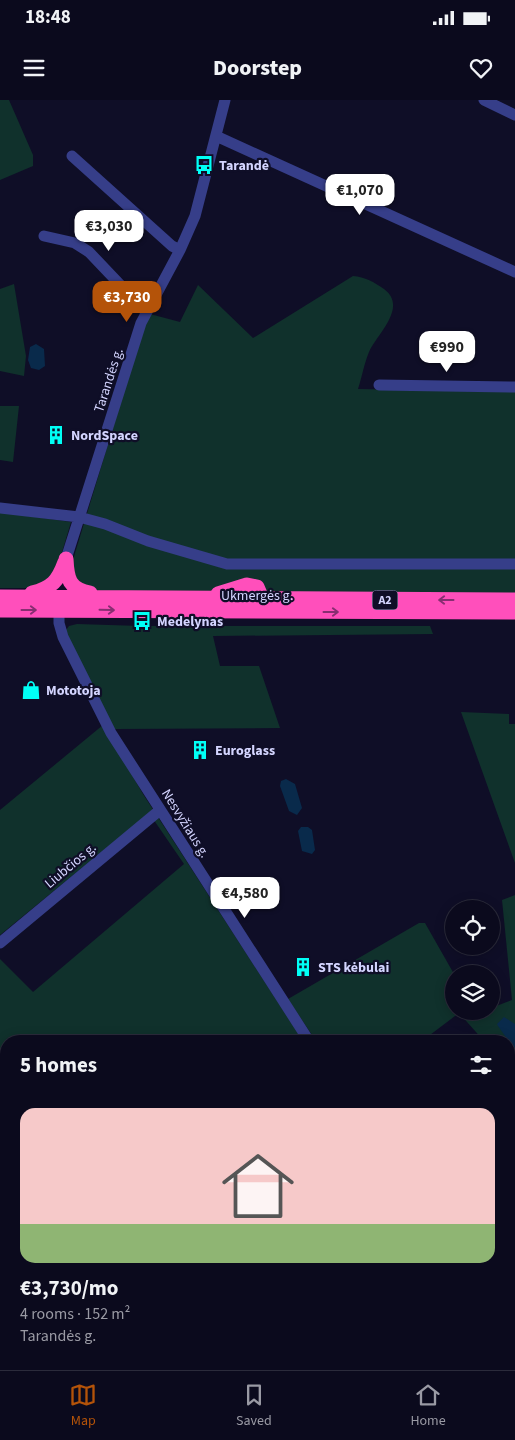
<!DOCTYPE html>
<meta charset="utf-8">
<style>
:root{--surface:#0b0a1d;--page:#141326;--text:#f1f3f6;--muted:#9a9aa4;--line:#2b2b3b;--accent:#b45309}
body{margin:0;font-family:"Source Sans 3",sans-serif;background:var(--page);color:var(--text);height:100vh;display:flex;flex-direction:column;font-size:19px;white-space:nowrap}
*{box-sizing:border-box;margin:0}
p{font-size:16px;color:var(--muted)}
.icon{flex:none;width:28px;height:28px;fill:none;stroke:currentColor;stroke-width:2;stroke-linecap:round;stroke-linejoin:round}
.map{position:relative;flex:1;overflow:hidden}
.sheet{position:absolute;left:0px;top:935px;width:515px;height:335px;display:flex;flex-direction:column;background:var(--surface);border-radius:20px 20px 0 0;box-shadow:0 2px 12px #0003,0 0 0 1px var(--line)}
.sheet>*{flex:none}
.controls{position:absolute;left:445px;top:800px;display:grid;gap:10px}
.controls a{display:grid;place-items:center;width:55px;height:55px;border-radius:50%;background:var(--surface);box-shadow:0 2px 12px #0003,0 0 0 1px var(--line);font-size:25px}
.price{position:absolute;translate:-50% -42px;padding:0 11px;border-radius:10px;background:#fff;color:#222;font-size:16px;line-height:32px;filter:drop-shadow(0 1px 2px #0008)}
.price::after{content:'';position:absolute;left:50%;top:30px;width:15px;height:11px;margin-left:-8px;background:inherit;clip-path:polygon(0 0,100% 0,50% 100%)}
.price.current{background:var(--accent);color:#fff}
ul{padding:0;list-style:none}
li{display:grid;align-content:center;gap:10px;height:265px;padding:0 20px}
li+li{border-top:1px solid var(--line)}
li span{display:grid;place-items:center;height:155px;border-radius:15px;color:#555}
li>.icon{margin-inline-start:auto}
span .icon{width:90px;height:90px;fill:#fffc;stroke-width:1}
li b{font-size:21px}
h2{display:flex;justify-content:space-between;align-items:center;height:60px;padding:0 20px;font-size:21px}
.status{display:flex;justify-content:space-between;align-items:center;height:35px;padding:0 25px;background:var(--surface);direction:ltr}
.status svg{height:14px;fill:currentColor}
header{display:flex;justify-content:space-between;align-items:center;height:65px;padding:0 20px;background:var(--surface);font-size:22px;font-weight:800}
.tab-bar{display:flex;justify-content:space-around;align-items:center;height:70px;border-top:1px solid var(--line);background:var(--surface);font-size:14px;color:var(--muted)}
.tab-bar a{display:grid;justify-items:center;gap:2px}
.tab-bar .current{color:var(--accent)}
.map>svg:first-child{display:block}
.green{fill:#10312c}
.water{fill:#092a4b}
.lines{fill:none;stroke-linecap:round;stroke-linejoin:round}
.minor{stroke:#363e89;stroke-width:11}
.highway{stroke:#ff4fbb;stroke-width:15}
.oneway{stroke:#872e71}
.labels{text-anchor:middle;stroke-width:4.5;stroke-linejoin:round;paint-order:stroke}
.shield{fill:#0f0e27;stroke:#9999be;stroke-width:1}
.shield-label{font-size:12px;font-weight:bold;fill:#d4d5ff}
.poi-label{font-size:14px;font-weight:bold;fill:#d4d5ff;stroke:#0f0e27;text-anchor:start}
.street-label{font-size:14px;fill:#d4d5ff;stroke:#0f0e27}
</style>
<div class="status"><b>18:48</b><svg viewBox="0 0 49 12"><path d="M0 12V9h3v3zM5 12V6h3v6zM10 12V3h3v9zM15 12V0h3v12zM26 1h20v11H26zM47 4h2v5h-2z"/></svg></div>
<header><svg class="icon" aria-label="menu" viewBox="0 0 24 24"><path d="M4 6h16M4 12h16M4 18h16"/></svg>Doorstep<svg class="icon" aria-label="heart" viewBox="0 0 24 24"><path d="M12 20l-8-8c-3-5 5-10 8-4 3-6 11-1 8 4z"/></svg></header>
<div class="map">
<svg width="515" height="1270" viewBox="0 0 515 1270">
<rect width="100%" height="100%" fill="#0f0e27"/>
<path class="green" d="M 0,0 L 9,0 L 33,55 L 33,66 L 0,80 Z
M 353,176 C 365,177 374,182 384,189 C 408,207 378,233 369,252 C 364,264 362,277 358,289 L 515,292 L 515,493 L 84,491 L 72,479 L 72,463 L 143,229 L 150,214 L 180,222 L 198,185 L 253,238 Z
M 14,184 L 26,256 L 24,276 L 0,271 L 0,189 Z
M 0,306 L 19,306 L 13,362 L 0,360 Z
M 0,412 L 71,422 L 54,479 L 40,488 L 0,488 Z
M 77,524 L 141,526 L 430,526 L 433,534 L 213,536 L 220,566 L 259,566 L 280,628 L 114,629 L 67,535 L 66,530 L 69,526 Z
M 461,612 L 509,614 L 509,624 L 515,624 L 515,763 Z
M 103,625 L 143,694 L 303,941 L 6,941 L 6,1264 L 509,1264 L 509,1139 L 515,1144 L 515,1270 L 50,1270 L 42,1265 L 37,1270 L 0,1270 L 0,859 L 33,892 L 184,764 L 149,713 L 0,835 L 0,710 Z
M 515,795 L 515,977 L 509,970 L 509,941 L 484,941 L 459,913 L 422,941 L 316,941 L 288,899 L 419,823 L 425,823 L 454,874 L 454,911 L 474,911 L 476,915 L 491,911 L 491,908 L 512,900 L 502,800 Z"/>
<path class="water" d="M 36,244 L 44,249 L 45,266 L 39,270 L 31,268 L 28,260 L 30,247 Z
M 286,679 L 295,684 L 302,708 L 297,715 L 289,711 L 280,686 L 281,681 Z
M 301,727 L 308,727 L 312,730 L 315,750 L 312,754 L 302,751 L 298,731 Z
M 504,917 L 515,924 L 515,950 L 498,926 L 497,924 Z"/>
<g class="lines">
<path class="minor" d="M 484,0 L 515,15
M 216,36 L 515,172
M 72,56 L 172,146 L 180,150
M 44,136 L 75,143 L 89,152 L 146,212
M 379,285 L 515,287
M 0,408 L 79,417 L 105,424 L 148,441 L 227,464 L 515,464
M 66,459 L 141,223 L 180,150 L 195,116 L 225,0
M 59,510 L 59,523 L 63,537 L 111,633 L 309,941
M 0,843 L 160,710
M 509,1131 L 515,1137"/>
<path class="highway" d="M 66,459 C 67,479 69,489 90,493
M 32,493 C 52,488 58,481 65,462
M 218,494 L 247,485 L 257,487 L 260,494 L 257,502 L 253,505
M 0,497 L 515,500
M 0,510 L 515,512"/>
</g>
<defs><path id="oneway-shaft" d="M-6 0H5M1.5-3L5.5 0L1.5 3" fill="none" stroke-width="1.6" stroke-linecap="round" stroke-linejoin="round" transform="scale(1.25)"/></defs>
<g class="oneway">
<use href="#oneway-shaft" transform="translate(446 500) rotate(-180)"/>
<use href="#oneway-shaft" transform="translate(29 510)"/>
<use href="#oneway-shaft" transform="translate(107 510) rotate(1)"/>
<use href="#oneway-shaft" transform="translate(331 512)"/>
</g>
<defs>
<g id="bus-bare" transform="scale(1.5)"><path d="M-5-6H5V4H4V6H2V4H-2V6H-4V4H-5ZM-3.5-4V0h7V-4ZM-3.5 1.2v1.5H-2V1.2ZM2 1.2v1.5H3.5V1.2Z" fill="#00fff6" stroke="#0f0e27" stroke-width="2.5" paint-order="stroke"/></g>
<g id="building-bare" transform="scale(1.5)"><path d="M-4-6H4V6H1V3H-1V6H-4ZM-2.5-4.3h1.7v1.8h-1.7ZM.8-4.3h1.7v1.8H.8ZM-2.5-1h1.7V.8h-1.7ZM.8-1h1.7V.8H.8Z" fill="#00fff6" stroke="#0f0e27" stroke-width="2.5" paint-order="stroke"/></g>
<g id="shop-bare" transform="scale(1.5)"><path d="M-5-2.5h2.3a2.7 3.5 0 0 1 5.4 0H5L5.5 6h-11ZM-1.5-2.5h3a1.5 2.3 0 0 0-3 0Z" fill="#00fff6" stroke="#0f0e27" stroke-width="2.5" paint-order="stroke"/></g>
</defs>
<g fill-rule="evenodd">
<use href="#bus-bare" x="204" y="65"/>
<use href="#building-bare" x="56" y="335"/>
<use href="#bus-bare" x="142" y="521"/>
<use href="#shop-bare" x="31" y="590"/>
<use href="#building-bare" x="200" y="650"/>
<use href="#building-bare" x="303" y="867"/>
</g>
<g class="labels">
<rect class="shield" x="372.5" y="490.5" width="25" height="19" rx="4"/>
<g class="shield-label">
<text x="385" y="504">A2</text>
</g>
<g class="poi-label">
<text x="219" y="70">Tarandė</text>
<text x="71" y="340">NordSpace</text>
<text x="157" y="526">Medelynas</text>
<text x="46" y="595">Mototoja</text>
<text x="215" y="655">Euroglass</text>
<text x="318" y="872">STS kėbulai</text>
</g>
<g class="street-label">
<text transform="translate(108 280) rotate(-72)" y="5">Tarandės g.</text>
<text x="257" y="500">Ukmergės g.</text>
<text transform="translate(186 723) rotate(58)" y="5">Nesvyžiaus g.</text>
<text transform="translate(70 765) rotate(-40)" y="5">Liubčios g.</text>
</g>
</g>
</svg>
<div class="controls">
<a><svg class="icon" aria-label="locate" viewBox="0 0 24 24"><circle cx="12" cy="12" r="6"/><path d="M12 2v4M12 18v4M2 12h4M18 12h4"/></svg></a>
<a><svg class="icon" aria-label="layers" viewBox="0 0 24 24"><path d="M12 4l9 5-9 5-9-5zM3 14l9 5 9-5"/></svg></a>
</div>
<b class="price" style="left:360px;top:116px">€1,070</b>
<b class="price" style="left:109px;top:152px">€3,030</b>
<b class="price current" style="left:127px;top:223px">€3,730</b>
<b class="price" style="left:447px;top:273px">€990</b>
<b class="price" style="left:245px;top:819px">€4,580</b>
<section class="sheet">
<h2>5 homes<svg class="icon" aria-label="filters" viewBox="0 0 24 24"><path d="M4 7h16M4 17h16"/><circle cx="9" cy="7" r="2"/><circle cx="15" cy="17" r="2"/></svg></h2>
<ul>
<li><span style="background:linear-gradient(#f6c9c9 75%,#8fb573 0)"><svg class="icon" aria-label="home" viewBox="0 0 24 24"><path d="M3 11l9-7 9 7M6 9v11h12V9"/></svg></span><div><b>€3,730/mo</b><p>4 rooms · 152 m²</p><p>Tarandės g.</p></div></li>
</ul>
</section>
</div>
<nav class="tab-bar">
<a class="current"><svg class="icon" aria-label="map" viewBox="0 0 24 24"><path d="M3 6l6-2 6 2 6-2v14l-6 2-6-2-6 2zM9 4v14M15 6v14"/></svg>Map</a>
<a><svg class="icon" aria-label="saved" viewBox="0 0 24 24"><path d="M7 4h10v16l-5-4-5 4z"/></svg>Saved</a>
<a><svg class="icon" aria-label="home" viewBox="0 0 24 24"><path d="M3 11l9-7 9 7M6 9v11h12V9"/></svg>Home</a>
</nav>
